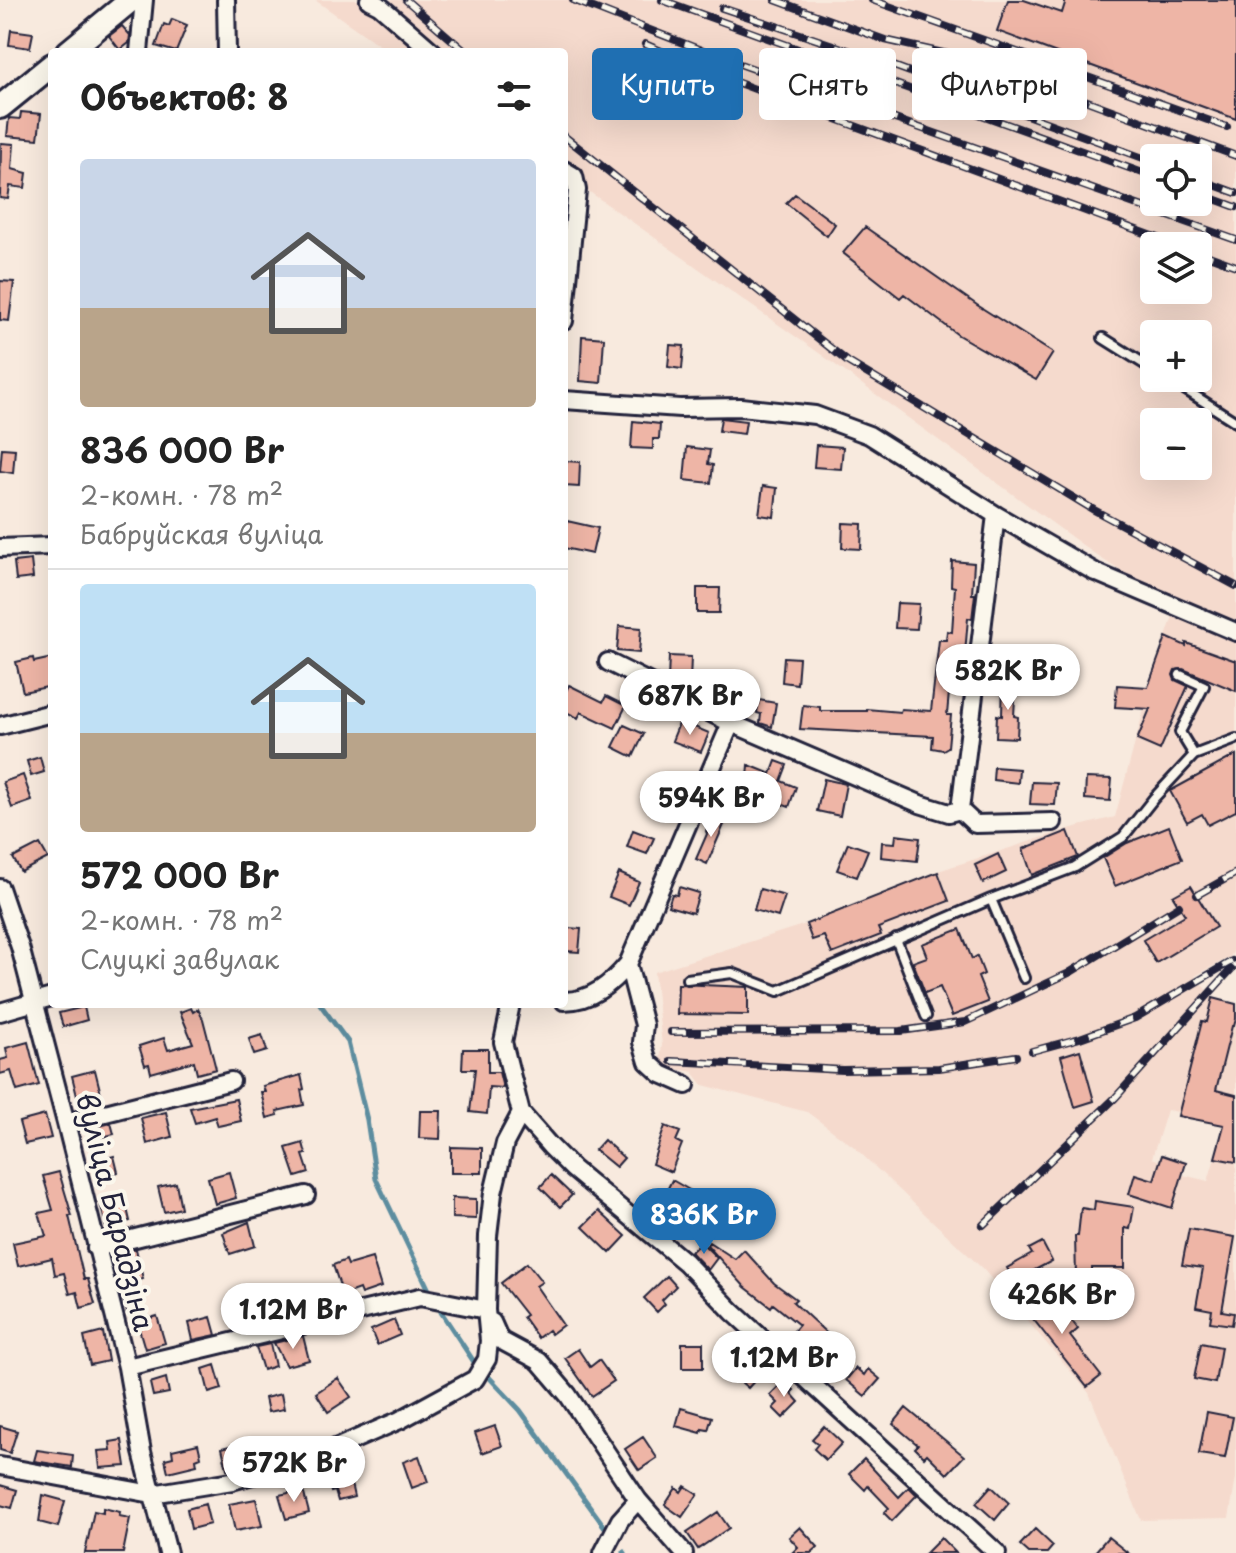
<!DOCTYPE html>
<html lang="ru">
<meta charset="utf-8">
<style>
:root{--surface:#fff;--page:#f6f6f6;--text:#222;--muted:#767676;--line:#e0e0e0;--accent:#1f6fb2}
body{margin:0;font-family:"Playpen Sans",sans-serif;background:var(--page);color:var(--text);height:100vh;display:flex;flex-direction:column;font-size:30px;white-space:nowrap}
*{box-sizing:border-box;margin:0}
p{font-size:26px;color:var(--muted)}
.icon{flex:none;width:44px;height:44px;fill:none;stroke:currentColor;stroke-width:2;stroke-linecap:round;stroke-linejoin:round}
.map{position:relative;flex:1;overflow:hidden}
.side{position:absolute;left:48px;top:48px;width:520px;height:960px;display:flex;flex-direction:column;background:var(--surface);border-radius:8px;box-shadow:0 8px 32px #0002}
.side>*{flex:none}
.top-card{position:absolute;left:592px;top:48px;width:524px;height:72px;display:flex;gap:16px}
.buttons{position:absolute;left:1140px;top:144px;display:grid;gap:16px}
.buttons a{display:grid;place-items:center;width:72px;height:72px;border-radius:8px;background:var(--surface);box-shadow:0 8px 32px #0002;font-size:40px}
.price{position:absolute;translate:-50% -68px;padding:0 18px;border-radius:28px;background:#fff;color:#222;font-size:26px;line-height:52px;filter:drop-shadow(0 2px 4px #0008)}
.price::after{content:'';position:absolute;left:50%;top:48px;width:24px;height:18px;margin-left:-12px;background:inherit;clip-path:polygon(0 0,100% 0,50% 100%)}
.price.active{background:var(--accent);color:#fff}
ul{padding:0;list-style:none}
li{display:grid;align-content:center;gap:16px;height:424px;padding:0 32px}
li+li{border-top:2px solid var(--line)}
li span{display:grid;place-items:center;height:248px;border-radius:8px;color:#555}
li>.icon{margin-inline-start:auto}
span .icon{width:144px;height:144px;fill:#fffc;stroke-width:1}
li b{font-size:34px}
h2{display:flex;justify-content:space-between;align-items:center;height:96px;padding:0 32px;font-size:34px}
.pill{padding:0 28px;border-radius:8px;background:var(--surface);box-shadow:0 8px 32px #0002;font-size:28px;line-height:72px}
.pill.active{background:var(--accent);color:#fff}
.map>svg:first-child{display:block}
.built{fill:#f5dacd;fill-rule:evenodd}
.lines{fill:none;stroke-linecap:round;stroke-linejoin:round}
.stream{stroke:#5d8d9f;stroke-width:5}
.building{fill:#eeb5a6;stroke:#22223b;stroke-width:2}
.lane-casing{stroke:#22223b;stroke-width:14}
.street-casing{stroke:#22223b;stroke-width:22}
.secondary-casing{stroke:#22223b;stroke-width:28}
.lane{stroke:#fbf7ec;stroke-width:8}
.street{stroke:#fbf7ec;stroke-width:16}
.secondary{stroke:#fbf7ec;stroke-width:22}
.rail-casing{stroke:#22223b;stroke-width:8}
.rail{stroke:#fbf7ec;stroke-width:5;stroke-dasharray:15;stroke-linecap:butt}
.labels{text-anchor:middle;stroke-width:8;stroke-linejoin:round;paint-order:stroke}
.street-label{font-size:28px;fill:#22223b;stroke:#fbf7ec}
</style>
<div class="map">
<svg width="1236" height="1553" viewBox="0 0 1236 1553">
<rect width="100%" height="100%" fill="#f8eade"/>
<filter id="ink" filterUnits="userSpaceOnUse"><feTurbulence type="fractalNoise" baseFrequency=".0125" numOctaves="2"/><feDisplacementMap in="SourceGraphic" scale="16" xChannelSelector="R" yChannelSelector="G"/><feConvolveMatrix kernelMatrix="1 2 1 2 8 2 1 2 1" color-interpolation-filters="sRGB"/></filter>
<g filter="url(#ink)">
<path class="built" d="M 315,0 L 1236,0 L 1236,635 L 1176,607 L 1099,557 L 819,353 L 564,174 L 564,52 L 389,52 ZM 1154,158 L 1198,158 L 1198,202 L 1154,202 ZM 1154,246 L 1198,246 L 1198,290 L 1154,290 ZM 1154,334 L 1198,334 L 1198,378 L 1154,378 ZM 1154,422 L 1198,422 L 1198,466 L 1154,466 Z
M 1174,613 L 1236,638 L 1236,947 L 1230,957 L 1195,976 L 1213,998 L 1236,1004 L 1236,1128 L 1178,1116 L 1179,1112 L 1167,1110 L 1152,1158 L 1160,1161 L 1162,1155 L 1186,1163 L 1183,1175 L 1208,1181 L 1215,1158 L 1236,1139 L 1236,1478 L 1229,1518 L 1141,1520 L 1089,1393 L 983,1269 L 853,1146 L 807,1112 L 703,1085 L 693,1072 L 659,1066 L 662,1045 L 654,972 L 806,924 L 938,871 L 1072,828 L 1115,817 L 1154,672 Z"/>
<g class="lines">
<path class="stream" d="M 320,1004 L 348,1042 L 367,1120 L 376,1179 L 430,1292
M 441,1312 L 476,1365
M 486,1374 L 520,1410 L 604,1526
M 624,1552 L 625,1553"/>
</g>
<path class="building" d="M 1008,0 L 1024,0 L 1062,13 L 1066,0 L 1236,0 L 1236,119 L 997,31 Z
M 172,19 L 187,25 L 176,52 L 156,46 L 164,24 L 169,26 Z
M 122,26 L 130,35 L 129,43 L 120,50 L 109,36 Z
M 11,30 L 33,33 L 30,48 L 9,45 Z
M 21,112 L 41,114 L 38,139 L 7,136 L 9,118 L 20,119 Z
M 1,143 L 14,144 L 12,169 L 27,173 L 25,188 L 10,186 L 8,199 L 0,198 Z
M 795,194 L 835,224 L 827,236 L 786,203 Z
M 865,227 L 977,305 L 1053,353 L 1036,380 L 958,335 L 904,294 L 900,298 L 843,253 Z
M 0,281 L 14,282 L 9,321 L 0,320 Z
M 582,336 L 604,338 L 601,383 L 580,381 Z
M 670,345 L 684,346 L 682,369 L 668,367 Z
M 721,418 L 746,421 L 744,434 L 719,431 Z
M 633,421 L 660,424 L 659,439 L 653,439 L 653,449 L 631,448 Z
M 816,445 L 843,447 L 841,469 L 814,467 Z
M 687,447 L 710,450 L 708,464 L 713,465 L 711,483 L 684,480 Z
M 2,448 L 15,449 L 13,473 L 0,471 Z
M 566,461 L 580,462 L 579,487 L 564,486 Z
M 763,486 L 777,488 L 774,517 L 759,515 Z
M 567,521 L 598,528 L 592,554 L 564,548 Z
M 843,523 L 862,524 L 861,549 L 842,548 Z
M 31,560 L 33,578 L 16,580 L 14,562 Z
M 952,561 L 974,563 L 972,594 L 975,594 L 972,619 L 968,618 L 965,654 L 959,654 L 957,682 L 950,681 L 947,715 L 951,715 L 948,747 L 943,750 L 932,748 L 933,736 L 800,729 L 803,705 L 820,707 L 820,711 L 867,711 L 867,709 L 900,712 L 901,709 L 931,711 L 939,640 L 946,640 L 947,631 L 952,632 L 955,587 L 951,586 Z
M 697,588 L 720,588 L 719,613 L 697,613 Z
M 897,603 L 919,604 L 917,629 L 895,628 Z
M 619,626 L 641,628 L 639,653 L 617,651 Z
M 1166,637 L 1186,646 L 1186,643 L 1236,661 L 1236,691 L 1183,669 L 1175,670 L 1173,675 L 1175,680 L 1188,686 L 1160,750 L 1137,740 L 1150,709 L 1115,707 L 1117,685 L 1148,687 Z
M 1032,654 L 1048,655 L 1047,672 L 1031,671 Z
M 669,656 L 691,657 L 690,682 L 668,680 Z
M 784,657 L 799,658 L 797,684 L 782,682 Z
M 33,658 L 34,662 L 52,658 L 52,686 L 23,692 L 16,662 Z
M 1003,680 L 1016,680 L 1014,716 L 1018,717 L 1017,738 L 996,737 L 997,715 L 1002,716 Z
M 719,681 L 739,682 L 738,695 L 735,695 L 734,706 L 718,704 Z
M 569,685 L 603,702 L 606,696 L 626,706 L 615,728 L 581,712 L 578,718 L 564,711 L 564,695 Z
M 759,700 L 776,703 L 772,727 L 760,723 L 761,714 L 757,713 Z
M 680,721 L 709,733 L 701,752 L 672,741 Z
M 624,725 L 644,734 L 633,757 L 613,747 Z
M 1236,755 L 1236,811 L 1208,825 L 1202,814 L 1187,822 L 1170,791 Z
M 40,757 L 44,772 L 31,776 L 27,761 Z
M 776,761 L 787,765 L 781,781 L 796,787 L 789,807 L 765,798 L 770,786 L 748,777 L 749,765 L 771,774 Z
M 994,767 L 1019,769 L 1018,783 L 993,780 Z
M 23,775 L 32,801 L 12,808 L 3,782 Z
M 1086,778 L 1112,779 L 1110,801 L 1085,799 Z
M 824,779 L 846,784 L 840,816 L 817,811 Z
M 672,781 L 685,786 L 675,809 L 662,804 Z
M 1032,782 L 1057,783 L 1055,805 L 1030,804 Z
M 712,815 L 726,820 L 707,864 L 696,859 L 707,834 L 706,831 Z
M 1169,826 L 1182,859 L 1115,886 L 1103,858 L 1127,843 Z
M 633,830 L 654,838 L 647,854 L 627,847 Z
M 1068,831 L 1078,857 L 1032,875 L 1023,849 Z
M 896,835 L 920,838 L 917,861 L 881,857 L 882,842 L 895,843 Z
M 848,843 L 868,850 L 857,877 L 837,870 Z
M 40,844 L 48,858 L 21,872 L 13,858 Z
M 998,854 L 1006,872 L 983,883 L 975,865 Z
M 938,872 L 949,901 L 878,928 L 881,935 L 832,954 L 824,936 L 812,940 L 806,924 Z
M 619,873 L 639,882 L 629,905 L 609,897 Z
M 1191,886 L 1216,927 L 1156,963 L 1143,940 L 1185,915 L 1173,896 Z
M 679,887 L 699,893 L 693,913 L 668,906 L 672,894 L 677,895 Z
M 760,889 L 785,896 L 778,917 L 754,910 Z
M 568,928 L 581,929 L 579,952 L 565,951 Z
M 960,929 L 972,959 L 977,956 L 984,974 L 978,977 L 988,1002 L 952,1016 L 940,987 L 925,993 L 913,962 L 927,957 L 922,944 Z
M 678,984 L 748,987 L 748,1015 L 677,1014 Z
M 1213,998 L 1236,1004 L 1236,1019 L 1234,1026 L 1232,1026 L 1216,1090 L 1236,1095 L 1236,1162 L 1215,1158 L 1224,1125 L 1178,1116 L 1202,1021 L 1207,1022 Z
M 84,1007 L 87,1020 L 63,1027 L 59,1013 Z
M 191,1008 L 193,1012 L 198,1009 L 203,1019 L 216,1069 L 197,1074 L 194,1061 L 151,1073 L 149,1064 L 145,1065 L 139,1046 L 164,1038 L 168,1050 L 193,1043 L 180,1012 Z
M 262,1035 L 267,1051 L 254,1055 L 249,1039 Z
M 28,1042 L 39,1085 L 17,1091 L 11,1071 L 0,1074 L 0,1060 L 8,1058 L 6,1048 Z
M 463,1049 L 488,1049 L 488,1072 L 499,1072 L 503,1088 L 489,1087 L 487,1114 L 470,1112 L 475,1069 L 462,1069 Z
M 1080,1050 L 1094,1101 L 1075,1107 L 1061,1056 Z
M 95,1070 L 102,1098 L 79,1104 L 72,1076 Z
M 301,1075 L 304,1089 L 301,1090 L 304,1105 L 277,1111 L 278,1115 L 267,1118 L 261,1092 L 265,1092 L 263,1086 Z
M 236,1099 L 241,1121 L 218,1126 L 215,1117 L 195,1123 L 190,1108 Z
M 420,1111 L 441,1111 L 440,1139 L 419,1138 Z
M 166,1112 L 172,1137 L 147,1144 L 141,1118 Z
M 45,1115 L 51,1138 L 25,1144 L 19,1122 Z
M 111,1123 L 114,1134 L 91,1140 L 88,1129 Z
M 665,1126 L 680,1132 L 676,1141 L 682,1144 L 671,1172 L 652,1164 Z
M 604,1140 L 624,1158 L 616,1167 L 595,1150 Z
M 303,1143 L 306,1154 L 303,1155 L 309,1173 L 296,1177 L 286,1148 Z
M 451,1147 L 482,1148 L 482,1173 L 451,1173 Z
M 1162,1155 L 1186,1163 L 1172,1208 L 1129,1194 L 1135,1174 L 1154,1180 Z
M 114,1156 L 118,1172 L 98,1178 L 93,1162 Z
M 59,1172 L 72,1216 L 69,1216 L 84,1279 L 88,1279 L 95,1304 L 81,1308 L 77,1292 L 70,1294 L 64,1273 L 55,1275 L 52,1258 L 18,1266 L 13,1243 L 46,1236 L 39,1213 L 53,1210 L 43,1176 Z
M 229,1172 L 236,1198 L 215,1204 L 208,1178 Z
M 551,1175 L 572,1195 L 560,1207 L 540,1187 Z
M 672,1180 L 707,1200 L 695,1221 L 688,1217 L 682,1226 L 656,1212 Z
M 176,1183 L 181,1208 L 164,1212 L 158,1187 Z
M 729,1194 L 743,1201 L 733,1220 L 719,1213 Z
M 452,1198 L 476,1199 L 476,1219 L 452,1218 Z
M 125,1200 L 130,1221 L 106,1227 L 101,1206 Z
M 1095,1201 L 1134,1207 L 1130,1229 L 1125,1228 L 1125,1268 L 1092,1268 L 1092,1277 L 1076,1277 L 1075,1236 L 1078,1236 L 1081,1208 L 1094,1210 Z
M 599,1211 L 626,1236 L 610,1253 L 583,1227 Z
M 249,1222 L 255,1246 L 230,1254 L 223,1233 Z
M 1189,1229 L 1235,1237 L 1222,1311 L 1234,1313 L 1232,1325 L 1210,1322 L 1212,1310 L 1196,1307 L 1203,1268 L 1182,1265 Z
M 701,1242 L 717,1258 L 708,1270 L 691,1252 Z
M 709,1242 L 735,1259 L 744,1250 L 774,1283 L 796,1299 L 793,1302 L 834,1340 L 825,1350 L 820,1346 L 815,1352 L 793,1332 L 799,1325 L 773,1304 L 771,1307 L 745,1287 L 707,1245 Z
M 1042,1242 L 1052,1261 L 1014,1281 L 1007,1268 L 1032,1254 L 1029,1249 Z
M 136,1249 L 143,1279 L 127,1283 L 119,1253 Z
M 372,1258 L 381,1287 L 361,1294 L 359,1289 L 343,1295 L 333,1265 L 346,1260 L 348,1265 Z
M 527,1263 L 542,1282 L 536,1286 L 563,1325 L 551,1334 L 548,1330 L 538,1338 L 523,1317 L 526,1315 L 501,1283 Z
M 667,1276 L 676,1286 L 662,1300 L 665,1304 L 657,1312 L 644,1298 Z
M 135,1289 L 142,1311 L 128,1315 L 121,1293 Z
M 1049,1291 L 1078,1329 L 1070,1336 L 1101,1376 L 1087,1387 L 1026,1310 Z
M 261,1303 L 286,1305 L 285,1318 L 247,1327 L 242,1308 Z
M 157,1316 L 165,1343 L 145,1349 L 137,1322 Z
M 211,1317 L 216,1335 L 193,1340 L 189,1323 Z
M 394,1320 L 400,1335 L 377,1345 L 371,1330 Z
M 103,1332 L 108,1361 L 90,1365 L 84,1337 Z
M 303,1336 L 309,1360 L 286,1366 L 274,1343 Z
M 682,1343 L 703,1343 L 703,1368 L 682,1368 Z
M 1201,1343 L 1221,1347 L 1215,1383 L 1194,1379 Z
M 270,1344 L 275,1366 L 263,1370 L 256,1347 Z
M 578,1349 L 590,1367 L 599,1360 L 614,1381 L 592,1396 L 565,1358 Z
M 752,1357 L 763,1366 L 755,1374 L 758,1377 L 748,1388 L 734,1376 Z
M 215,1365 L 222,1389 L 209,1393 L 203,1369 Z
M 856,1368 L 864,1375 L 868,1369 L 880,1379 L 865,1396 L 846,1380 Z
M 166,1378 L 169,1393 L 153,1396 L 150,1383 Z
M 338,1378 L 351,1397 L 328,1412 L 316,1393 Z
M 785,1380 L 794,1390 L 791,1393 L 799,1402 L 783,1418 L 773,1408 L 778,1403 L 770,1395 Z
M 281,1394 L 284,1409 L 268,1412 L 265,1398 Z
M 681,1408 L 712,1417 L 708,1430 L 702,1429 L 701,1433 L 676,1426 Z
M 906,1408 L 964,1456 L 947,1474 L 927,1454 L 924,1457 L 915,1448 L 918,1445 L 893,1424 Z
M 1207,1412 L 1233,1417 L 1225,1458 L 1199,1454 Z
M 0,1426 L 17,1431 L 10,1453 L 0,1450 Z
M 495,1426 L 502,1446 L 482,1453 L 475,1433 Z
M 824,1426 L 842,1443 L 826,1460 L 814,1449 L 818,1444 L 812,1439 Z
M 643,1437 L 657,1458 L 639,1470 L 625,1449 Z
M 122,1440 L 126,1466 L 100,1468 L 98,1451 L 111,1450 L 110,1442 Z
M 245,1442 L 247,1454 L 236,1457 L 238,1466 L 227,1469 L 222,1448 Z
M 198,1444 L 201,1457 L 196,1459 L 197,1465 L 168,1472 L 165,1459 L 173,1457 L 172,1450 Z
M 37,1450 L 73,1455 L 72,1467 L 34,1461 Z
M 419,1456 L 428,1482 L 412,1488 L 403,1462 Z
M 864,1459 L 899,1497 L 909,1487 L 917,1495 L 892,1521 L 884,1513 L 889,1508 L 868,1486 L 865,1490 L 849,1474 Z
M 346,1461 L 354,1497 L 338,1501 L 335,1491 L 331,1492 L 326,1472 L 336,1470 L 334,1464 Z
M 0,1485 L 17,1490 L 12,1508 L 0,1505 Z
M 685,1486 L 698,1494 L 682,1517 L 665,1505 L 676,1488 L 681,1492 Z
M 991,1486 L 1009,1503 L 995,1520 L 976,1503 Z
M 303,1490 L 309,1513 L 286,1519 L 279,1495 Z
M 43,1495 L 65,1501 L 58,1527 L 39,1522 Z
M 256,1499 L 262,1526 L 235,1531 L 229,1504 Z
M 205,1504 L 210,1524 L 191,1529 L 187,1509 Z
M 103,1508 L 120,1512 L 119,1516 L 130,1518 L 123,1553 L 85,1553 L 94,1511 L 103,1513 Z
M 718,1512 L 729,1528 L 698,1549 L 687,1533 Z
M 800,1527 L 818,1547 L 811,1553 L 792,1553 L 798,1547 L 789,1537 Z
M 1035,1529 L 1053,1546 L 1047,1553 L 1029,1553 L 1020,1545 Z
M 1108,1537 L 1128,1553 L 1094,1553 Z
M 941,1538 L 956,1553 L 926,1553 Z"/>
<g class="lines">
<g class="lane-casing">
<path id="lane" d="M 1103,338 L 1154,370
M 1167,378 L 1236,422
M 1180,675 L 1204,686 L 1180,732 L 1194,755
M 991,899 L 1024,978
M 896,939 L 926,1016
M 687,979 L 732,973 L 778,991 L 991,899 L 1075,867 L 1123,837 L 1154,798 L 1194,755 L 1236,739"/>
</g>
<g class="street-casing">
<path id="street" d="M 226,0 L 227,52
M 369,0 L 379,5 L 433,52
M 139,52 L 144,0
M 564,170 L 574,176 L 577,190 L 564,321
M 564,400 L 680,408 L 741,407 L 815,415 L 869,435 L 996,515 L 1095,572 L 1236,632
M 0,548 L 52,546
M 608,662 L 731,723 L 920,804 L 949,813 L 960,810 L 996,515
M 0,726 L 52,713
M 960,810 L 975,824 L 1053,822
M 0,888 L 20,947 L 66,1123 L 127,1367 L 142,1452 L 168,1553
M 628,964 L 644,1025 L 642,1042 L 648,1062 L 661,1074 L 686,1085
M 564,1001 C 591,1001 611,984 628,964 L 731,723
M 511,1004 L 503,1042 L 521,1113 L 550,1146 L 573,1169 L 685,1262 L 733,1312 L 997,1553
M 0,1012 L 52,997
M 66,1123 L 231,1081
M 96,1248 L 306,1195
M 492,1322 L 500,1340 L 539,1361 L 568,1395 L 638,1500 L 684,1553
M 127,1367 L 420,1297 L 486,1310
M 0,1466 L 152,1494 L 232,1481 L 317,1456 L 400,1420 L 475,1379 L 487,1359 L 489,1341 L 486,1310 L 488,1236 L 493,1193 L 505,1143 L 521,1113
M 603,1553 L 620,1520 L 638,1500"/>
</g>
<g class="secondary-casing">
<path id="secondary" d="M 68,52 L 131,0
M 0,107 L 52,65"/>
</g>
<use href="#lane" class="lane"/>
<use href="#street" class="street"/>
<use href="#secondary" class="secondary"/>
<g class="rail-casing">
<path id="rail" d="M 406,0 L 466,52
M 573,0 L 706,52 L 1236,240
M 662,0 L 1154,177
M 775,0 L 885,40 L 979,61 L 1236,156
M 872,0 L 1227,127
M 722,8 L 872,58 L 1154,162
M 645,44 L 717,75 L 1180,246
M 564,136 L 848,362 L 1094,510 L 1236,586
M 1198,179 L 1236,193
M 1198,193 L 1236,207
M 1198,252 L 1236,266
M 1197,895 L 1236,873
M 671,1032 L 901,1031 L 965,1022 L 1069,973 L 1179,906
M 1032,1051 L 1080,1038 L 1135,1018 L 1232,961
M 671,1061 L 843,1070 L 939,1068 L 1016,1056
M 983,1225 L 1115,1098 L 1236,964"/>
</g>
<use href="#rail" class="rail"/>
</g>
</g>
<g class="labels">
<g class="street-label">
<text transform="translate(115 1212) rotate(76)" y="10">вуліца Барадзіна</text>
</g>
</g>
</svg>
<div class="buttons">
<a><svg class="icon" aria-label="locate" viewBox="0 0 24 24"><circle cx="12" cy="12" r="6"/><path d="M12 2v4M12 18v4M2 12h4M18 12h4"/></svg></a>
<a><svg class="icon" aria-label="layers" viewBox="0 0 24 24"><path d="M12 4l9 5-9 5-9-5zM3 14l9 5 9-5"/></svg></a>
<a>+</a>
<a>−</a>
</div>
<b class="price" style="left:1008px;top:712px">582K Br</b>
<b class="price" style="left:690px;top:737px">687K Br</b>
<b class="price" style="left:711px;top:839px">594K Br</b>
<b class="price active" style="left:704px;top:1256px">836K Br</b>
<b class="price" style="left:1062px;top:1336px">426K Br</b>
<b class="price" style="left:293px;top:1351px">1.12M Br</b>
<b class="price" style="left:784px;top:1399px">1.12M Br</b>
<b class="price" style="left:294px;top:1504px">572K Br</b>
<div class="top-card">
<a class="pill active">Купить</a>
<a class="pill">Снять</a>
<a class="pill">Фильтры</a>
</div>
<section class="side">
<h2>Объектов: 8<svg class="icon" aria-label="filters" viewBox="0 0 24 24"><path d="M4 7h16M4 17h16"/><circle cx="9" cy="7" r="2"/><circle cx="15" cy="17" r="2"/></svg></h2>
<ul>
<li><span style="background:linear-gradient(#c9d6e8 60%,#b9a48a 0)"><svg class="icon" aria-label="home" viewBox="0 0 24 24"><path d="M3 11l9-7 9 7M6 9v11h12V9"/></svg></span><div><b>836 000 Br</b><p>2-комн. · 78 m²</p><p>Бабруйская вуліца</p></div></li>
<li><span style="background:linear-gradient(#bfe0f5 60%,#b9a48a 0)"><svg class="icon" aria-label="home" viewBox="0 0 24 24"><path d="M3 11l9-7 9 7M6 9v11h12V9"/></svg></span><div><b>572 000 Br</b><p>2-комн. · 78 m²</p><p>Слуцкі завулак</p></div></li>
</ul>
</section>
</div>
